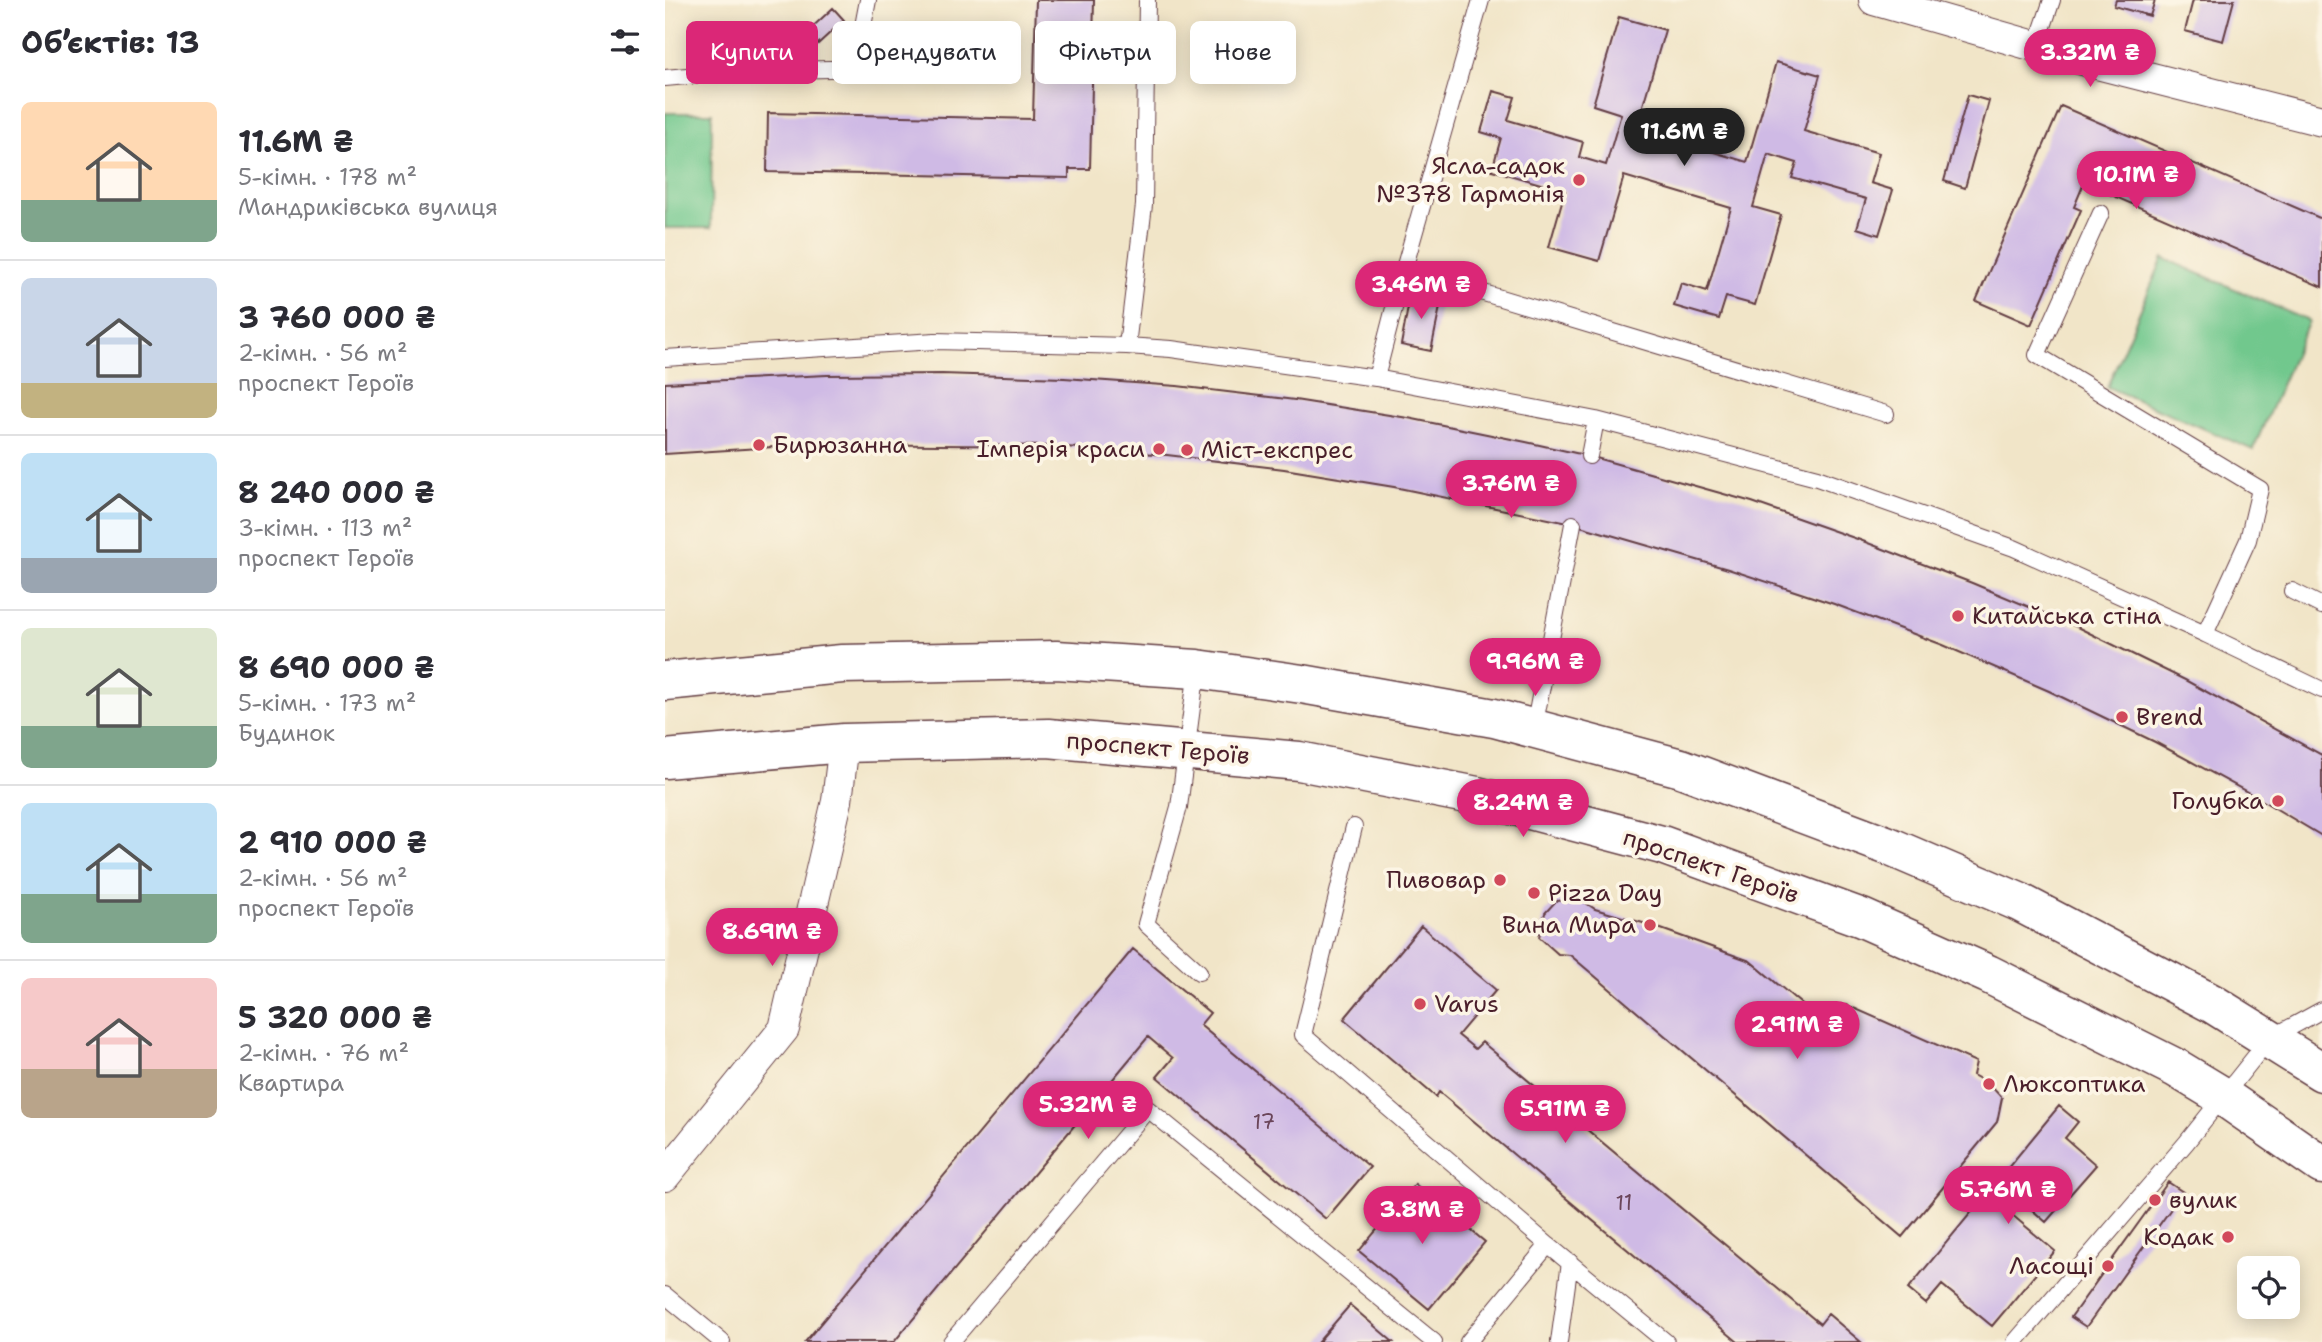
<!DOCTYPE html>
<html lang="uk">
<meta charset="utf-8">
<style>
:root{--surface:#fff;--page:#f7f7f7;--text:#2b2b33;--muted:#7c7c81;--line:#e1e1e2;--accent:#db2777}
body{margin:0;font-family:"Shantell Sans",sans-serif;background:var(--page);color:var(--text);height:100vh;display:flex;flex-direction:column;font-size:26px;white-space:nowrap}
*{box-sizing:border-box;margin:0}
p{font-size:23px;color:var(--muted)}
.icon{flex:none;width:38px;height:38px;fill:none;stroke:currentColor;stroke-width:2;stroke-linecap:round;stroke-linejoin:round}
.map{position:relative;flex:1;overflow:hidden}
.side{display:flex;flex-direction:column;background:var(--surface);width:665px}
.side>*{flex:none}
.top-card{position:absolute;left:21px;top:21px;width:665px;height:63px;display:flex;gap:14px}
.controls{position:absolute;left:1572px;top:1256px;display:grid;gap:14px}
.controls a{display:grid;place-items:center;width:63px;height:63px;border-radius:10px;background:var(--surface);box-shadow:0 4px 18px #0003;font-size:35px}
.price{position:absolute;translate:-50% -60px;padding:0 16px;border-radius:24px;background:var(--accent);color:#fff;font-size:23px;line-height:46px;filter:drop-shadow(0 2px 4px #0008)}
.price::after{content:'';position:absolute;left:50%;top:42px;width:21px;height:16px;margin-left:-10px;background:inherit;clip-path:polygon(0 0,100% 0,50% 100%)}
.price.current{background:#222;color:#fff}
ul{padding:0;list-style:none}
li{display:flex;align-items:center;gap:21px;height:175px;padding:0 21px}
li+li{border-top:2px solid var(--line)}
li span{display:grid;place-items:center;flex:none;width:196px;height:140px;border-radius:10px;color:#555}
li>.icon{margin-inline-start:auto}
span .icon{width:84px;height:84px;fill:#fffc;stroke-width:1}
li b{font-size:30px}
h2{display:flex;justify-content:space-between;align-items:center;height:84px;padding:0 21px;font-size:30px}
.tag{padding:0 24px;border-radius:10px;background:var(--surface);box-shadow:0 4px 18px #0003;font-size:24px;line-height:63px}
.tag.current{background:var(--accent);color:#fff}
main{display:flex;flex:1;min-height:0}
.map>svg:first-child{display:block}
.green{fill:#71c88d;stroke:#5e745c;stroke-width:2}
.building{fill:#cfbae5}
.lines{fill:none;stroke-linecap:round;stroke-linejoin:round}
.service-casing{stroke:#633d43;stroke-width:18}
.minor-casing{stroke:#633d43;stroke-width:32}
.secondary-casing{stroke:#633d43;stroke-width:41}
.service{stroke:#fff;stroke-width:16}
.minor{stroke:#fff;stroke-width:30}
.secondary{stroke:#fff;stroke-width:38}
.poi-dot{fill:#d1495b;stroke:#fcf5e5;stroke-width:2.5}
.labels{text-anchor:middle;stroke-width:7;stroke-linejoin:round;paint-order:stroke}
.number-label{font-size:21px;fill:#6b465a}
.poi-label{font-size:24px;fill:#4a1f2b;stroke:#fcf5e5;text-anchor:start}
.street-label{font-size:24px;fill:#4a1f2b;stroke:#fcf5e5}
</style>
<main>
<section class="side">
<h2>Об’єктів: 13<svg class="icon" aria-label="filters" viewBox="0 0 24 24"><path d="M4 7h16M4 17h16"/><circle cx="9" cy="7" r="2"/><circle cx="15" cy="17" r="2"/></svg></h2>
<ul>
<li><span style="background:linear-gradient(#ffd9b3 70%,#7fa58c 0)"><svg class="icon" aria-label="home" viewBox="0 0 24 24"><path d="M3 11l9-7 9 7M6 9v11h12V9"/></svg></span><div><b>11.6M ₴</b><p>5-кімн. · 178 m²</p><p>Мандриківська вулиця</p></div></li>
<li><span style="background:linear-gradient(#c9d6e8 75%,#c2b280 0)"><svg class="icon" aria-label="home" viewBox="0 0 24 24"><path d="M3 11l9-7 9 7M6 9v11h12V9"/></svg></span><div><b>3 760 000 ₴</b><p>2-кімн. · 56 m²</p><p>проспект Героїв</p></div></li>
<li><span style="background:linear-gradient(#bfe0f5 75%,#9aa5b1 0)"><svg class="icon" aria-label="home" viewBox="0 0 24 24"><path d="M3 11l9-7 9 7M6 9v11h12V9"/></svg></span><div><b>8 240 000 ₴</b><p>3-кімн. · 113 m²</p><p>проспект Героїв</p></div></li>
<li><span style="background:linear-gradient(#dfe7d0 70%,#7fa58c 0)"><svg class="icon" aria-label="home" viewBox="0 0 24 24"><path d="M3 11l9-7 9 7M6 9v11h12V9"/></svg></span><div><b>8 690 000 ₴</b><p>5-кімн. · 173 m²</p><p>Будинок</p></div></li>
<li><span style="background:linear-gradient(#bfe0f5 65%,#7fa58c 0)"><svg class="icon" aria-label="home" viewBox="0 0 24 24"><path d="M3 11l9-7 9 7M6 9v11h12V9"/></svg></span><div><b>2 910 000 ₴</b><p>2-кімн. · 56 m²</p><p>проспект Героїв</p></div></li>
<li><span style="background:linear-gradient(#f6c9c9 65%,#b9a48a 0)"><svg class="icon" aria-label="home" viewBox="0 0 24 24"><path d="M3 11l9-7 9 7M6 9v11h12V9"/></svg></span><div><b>5 320 000 ₴</b><p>2-кімн. · 76 m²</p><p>Квартира</p></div></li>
</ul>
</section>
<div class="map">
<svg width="1657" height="1342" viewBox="0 0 1657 1342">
<rect width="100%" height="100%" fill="#fcf5e5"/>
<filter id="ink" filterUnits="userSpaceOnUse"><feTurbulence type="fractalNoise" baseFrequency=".0143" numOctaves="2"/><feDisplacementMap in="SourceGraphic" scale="14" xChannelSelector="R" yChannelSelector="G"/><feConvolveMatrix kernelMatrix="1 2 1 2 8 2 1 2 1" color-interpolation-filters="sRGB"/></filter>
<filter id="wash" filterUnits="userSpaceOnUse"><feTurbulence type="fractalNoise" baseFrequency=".00686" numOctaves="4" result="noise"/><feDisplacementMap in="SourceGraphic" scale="28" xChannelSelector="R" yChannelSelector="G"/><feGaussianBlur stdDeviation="1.57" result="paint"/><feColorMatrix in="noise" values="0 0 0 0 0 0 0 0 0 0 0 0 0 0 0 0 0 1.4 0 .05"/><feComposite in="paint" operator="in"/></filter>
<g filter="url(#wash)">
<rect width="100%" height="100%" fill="#f1e5c8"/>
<path class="green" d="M 0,113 L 47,113 L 46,228 L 0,228 Z
M 1498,258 L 1644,321 L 1588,450 L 1442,387 Z"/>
<g id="blocks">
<path class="building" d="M 371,0 L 429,0 L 425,169 L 404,169 L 404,178 L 102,172 L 103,113 L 368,119 Z
M 1451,0 L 1490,0 L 1485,16 L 1449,6 Z
M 1528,0 L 1569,0 L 1558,41 L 1520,31 Z
M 168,8 L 179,20 L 153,44 L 142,32 Z
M 954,17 L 1000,30 L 971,129 L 1082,162 L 1111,62 L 1155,75 L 1139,131 L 1214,153 L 1205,183 L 1228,190 L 1214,235 L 1192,228 L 1201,199 L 1127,178 L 1132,163 L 1103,154 L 1088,207 L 1116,215 L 1090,305 L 1061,297 L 1054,319 L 1009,306 L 1016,283 L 1042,291 L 1066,208 L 959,176 L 934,261 L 884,247 L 900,191 L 827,170 L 836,138 L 816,132 L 828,91 L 850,97 L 843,120 L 918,142 L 914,157 L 941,165 L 956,114 L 928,105 Z
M 1303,95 L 1324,101 L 1300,188 L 1279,181 Z
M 1396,106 L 1657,219 L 1657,287 L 1419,183 L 1409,207 L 1416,210 L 1366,325 L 1311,301 Z
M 746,291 L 777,297 L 766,351 L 736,345 Z
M 277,374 L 399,378 L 512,386 L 630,400 L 743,418 L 861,442 L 924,456 L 1087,502 L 1195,540 L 1307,583 L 1412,627 L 1520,680 L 1657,755 L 1657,836 L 1588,795 L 1490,742 L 1384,691 L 1278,645 L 1169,604 L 1063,569 L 908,524 L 729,487 L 619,469 L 502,455 L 388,446 L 157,444 L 0,454 L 0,383 L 162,375 Z
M 915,899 L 930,909 L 985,925 L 1085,961 L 1172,1034 L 1182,1005 L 1311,1062 L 1308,1075 L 1324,1084 L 1337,1098 L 1332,1122 L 1237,1237 L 905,955 L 893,954 L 874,937 L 880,913 L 891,901 Z
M 756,926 L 831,990 L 793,1035 L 810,1049 L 817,1042 L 1155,1324 L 1163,1314 L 1196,1342 L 1073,1342 L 774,1092 L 771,1097 L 679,1019 Z
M 468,949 L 545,1013 L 535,1025 L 705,1167 L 661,1219 L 492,1077 L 508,1058 L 483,1037 L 229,1342 L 140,1342 Z
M 1394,1106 L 1413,1122 L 1400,1138 L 1431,1165 L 1381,1222 L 1351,1196 L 1340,1209 L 1390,1251 L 1327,1326 L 1277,1285 L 1261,1304 L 1243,1289 Z
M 1503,1182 L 1518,1192 L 1421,1327 L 1406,1317 Z
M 750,1184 L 820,1242 L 764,1309 L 694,1251 Z
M 685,1305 L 728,1342 L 653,1342 Z"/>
</g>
</g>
<g filter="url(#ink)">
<use href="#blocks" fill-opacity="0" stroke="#633d43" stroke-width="2"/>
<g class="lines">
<g class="service-casing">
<path id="service" d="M 1371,47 L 1387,0
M 190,68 L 203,0
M 0,78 L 77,71 L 339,65
M 1436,213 L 1372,355 L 1595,489 L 1583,540 L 1540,634
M 739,269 L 1221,414
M 462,346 L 479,205 L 482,0
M 0,358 L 270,341 L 462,346 L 506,349 L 711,378 L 931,420 L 1152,478 L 1349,548 L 1540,634 L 1657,690
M 711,378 L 739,269 L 816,0
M 924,456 L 931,420
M 1627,591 L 1657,606
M 532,669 L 514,807 L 481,924 L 534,972
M 869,728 L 908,524
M 689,827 L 638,1035 L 883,1245 L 803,1342
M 883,1245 L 1001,1342
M 0,1295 L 57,1342
M 286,1342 L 483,1109 L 769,1342
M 894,1342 L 905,1262
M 1350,1342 L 1521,1143 L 1604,1039 L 1657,1010"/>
</g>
<g class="minor-casing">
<path id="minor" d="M 1209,0 L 1432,64 L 1657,121
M 0,1176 L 119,1029 L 172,801 L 179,743"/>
</g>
<g class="secondary-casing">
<path id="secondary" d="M 0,681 L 177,664 L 391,660 L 532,669 L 637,684 L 829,718 L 1016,768 L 1221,845 L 1354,902 L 1548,1004 L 1657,1072
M 0,759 L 179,743 L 383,738 L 634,761 L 812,796 L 997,845 L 1197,918 L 1323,974 L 1511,1068 L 1559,1097 L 1657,1165"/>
</g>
<use href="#service" class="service"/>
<use href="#minor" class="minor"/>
<use href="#secondary" class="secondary"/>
</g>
</g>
<g class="poi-dot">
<circle cx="914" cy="180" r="7"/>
<circle cx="94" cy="445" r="7"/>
<circle cx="494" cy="449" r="7"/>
<circle cx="522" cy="450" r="7"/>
<circle cx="1293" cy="616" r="7"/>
<circle cx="1457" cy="717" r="7"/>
<circle cx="1613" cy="801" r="7"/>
<circle cx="835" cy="880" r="7"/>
<circle cx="869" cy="893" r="7"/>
<circle cx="985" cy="925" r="7"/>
<circle cx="755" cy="1004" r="7"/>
<circle cx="1324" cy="1084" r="7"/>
<circle cx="1490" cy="1200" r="7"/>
<circle cx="1563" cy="1237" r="7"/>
<circle cx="1443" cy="1266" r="7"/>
</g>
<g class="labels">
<g class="number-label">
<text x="599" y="1129">17</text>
<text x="959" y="1210">11</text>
</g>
<g class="poi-label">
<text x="900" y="174" text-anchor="end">Ясла-садок<tspan x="900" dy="28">№378 Гармонія</tspan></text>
<text x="108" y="453">Бирюзанна</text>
<text x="480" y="457" text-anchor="end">Імперія краси</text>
<text x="536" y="458">Міст-експрес</text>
<text x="1307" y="624">Китайська стіна</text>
<text x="1471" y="725">Brend</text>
<text x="1599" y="809" text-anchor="end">Голубка</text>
<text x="821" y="888" text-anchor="end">Пивовар</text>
<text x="883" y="901">Pizza Day</text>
<text x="971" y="933" text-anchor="end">Вина Мира</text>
<text x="769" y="1012">Varus</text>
<text x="1338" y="1092">Люксоптика</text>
<text x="1504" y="1208">вулик</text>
<text x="1549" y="1245" text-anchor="end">Кодак</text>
<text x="1429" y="1274" text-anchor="end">Ласощі</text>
</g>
<g class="street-label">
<text transform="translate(493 748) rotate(5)" y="8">проспект Героїв</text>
<text transform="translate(1046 866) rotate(19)" y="8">проспект Героїв</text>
</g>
</g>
</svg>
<div class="controls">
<a><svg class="icon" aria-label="locate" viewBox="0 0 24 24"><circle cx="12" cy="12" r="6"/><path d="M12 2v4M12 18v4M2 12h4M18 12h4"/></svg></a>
</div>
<b class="price" style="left:1425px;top:89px">3.32M ₴</b>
<b class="price current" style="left:1019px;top:168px">11.6M ₴</b>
<b class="price" style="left:1471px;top:211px">10.1M ₴</b>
<b class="price" style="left:756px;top:321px">3.46M ₴</b>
<b class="price" style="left:846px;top:520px">3.76M ₴</b>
<b class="price" style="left:870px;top:698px">9.96M ₴</b>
<b class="price" style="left:858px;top:839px">8.24M ₴</b>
<b class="price" style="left:107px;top:968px">8.69M ₴</b>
<b class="price" style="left:1132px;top:1061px">2.91M ₴</b>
<b class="price" style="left:423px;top:1141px">5.32M ₴</b>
<b class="price" style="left:900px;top:1145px">5.91M ₴</b>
<b class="price" style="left:1343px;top:1226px">5.76M ₴</b>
<b class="price" style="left:757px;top:1246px">3.8M ₴</b>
<div class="top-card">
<a class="tag current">Купити</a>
<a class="tag">Орендувати</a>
<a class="tag">Фільтри</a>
<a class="tag">Нове</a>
</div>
</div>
</main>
